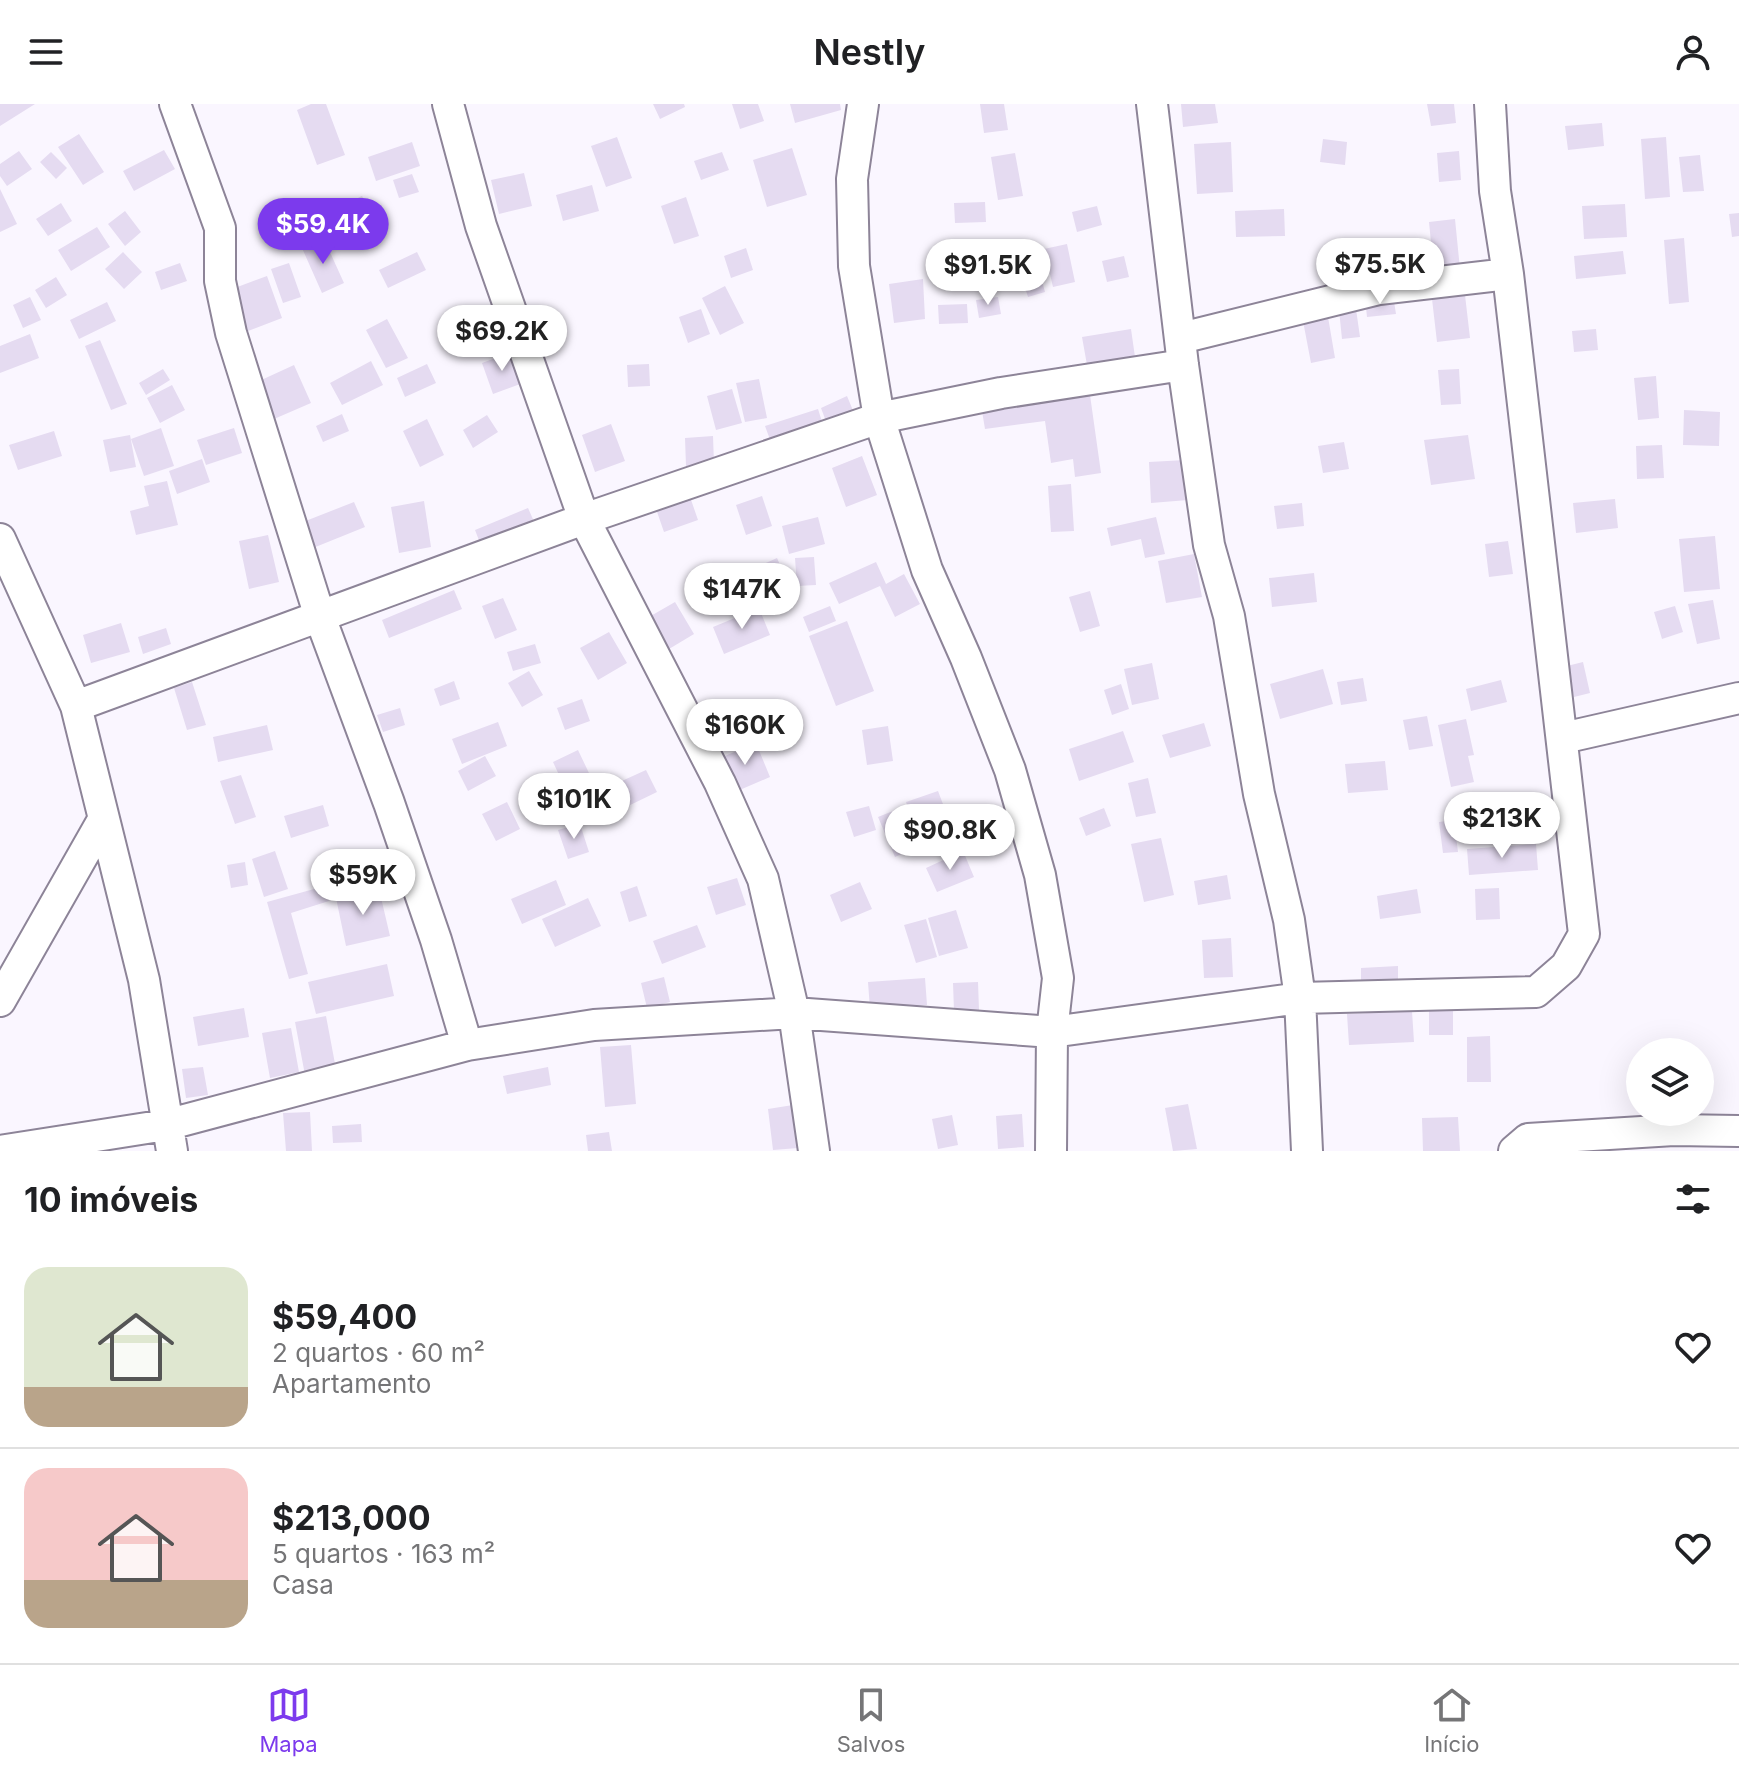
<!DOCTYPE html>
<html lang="pt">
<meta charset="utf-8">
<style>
:root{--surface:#fff;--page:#f6f6f6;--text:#202124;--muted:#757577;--line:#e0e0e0;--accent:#7c3aed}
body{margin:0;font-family:Inter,sans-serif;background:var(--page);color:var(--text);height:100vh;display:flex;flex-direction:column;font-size:30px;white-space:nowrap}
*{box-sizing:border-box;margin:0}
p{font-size:26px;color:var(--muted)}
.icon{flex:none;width:44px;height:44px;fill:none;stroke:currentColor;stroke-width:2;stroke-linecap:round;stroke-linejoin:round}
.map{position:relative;height:1047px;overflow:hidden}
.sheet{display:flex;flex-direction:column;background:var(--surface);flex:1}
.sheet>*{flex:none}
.buttons{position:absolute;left:1626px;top:934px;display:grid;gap:16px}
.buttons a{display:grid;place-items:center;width:88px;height:88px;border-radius:50%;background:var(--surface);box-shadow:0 8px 32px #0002;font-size:40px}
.price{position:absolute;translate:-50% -68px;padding:0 18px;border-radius:28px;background:#fff;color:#222;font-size:26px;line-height:52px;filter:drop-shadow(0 2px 4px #0008)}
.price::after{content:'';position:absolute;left:50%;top:48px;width:24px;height:18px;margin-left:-12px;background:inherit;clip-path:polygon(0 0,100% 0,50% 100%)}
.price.on{background:var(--accent);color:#fff}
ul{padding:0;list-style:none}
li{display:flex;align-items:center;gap:24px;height:200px;padding:0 24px}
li+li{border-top:2px solid var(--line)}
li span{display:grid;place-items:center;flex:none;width:224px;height:160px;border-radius:24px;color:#555}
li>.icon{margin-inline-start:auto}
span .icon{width:96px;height:96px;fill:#fffc;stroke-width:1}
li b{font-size:34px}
h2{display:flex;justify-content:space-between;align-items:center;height:96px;padding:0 24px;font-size:34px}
header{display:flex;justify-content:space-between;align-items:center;height:104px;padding:0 24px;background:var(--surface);font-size:36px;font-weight:600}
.tabs{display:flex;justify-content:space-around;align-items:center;height:112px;border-top:2px solid var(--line);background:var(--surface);font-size:22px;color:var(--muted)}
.tabs a{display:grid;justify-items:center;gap:4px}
.tabs .on{color:var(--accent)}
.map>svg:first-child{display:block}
.building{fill:#e5dbf1}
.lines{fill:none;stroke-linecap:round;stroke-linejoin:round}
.street-casing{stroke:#8d8498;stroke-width:34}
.street{stroke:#fff;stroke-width:30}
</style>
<header><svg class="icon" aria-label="menu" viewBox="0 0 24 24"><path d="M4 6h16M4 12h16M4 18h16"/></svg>Nestly<svg class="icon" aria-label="person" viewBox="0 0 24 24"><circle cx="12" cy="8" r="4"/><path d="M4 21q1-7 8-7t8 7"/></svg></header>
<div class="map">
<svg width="1739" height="1047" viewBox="0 0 1739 1047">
<rect width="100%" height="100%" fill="#faf6ff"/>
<path class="building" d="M 0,0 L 35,0 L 0,22 Z
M 311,0 L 326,0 L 345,51 L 317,61 L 297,6 Z
M 653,0 L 684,0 L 685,3 L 660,15 Z
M 732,0 L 758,0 L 764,17 L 740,25 Z
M 790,0 L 840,0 L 841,6 L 795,19 Z
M 980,0 L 1004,0 L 1008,26 L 984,29 Z
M 1181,0 L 1215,0 L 1218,19 L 1183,23 Z
M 1427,0 L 1454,0 L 1456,19 L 1431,22 Z
M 1602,19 L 1604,42 L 1568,46 L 1565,22 Z
M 79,30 L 104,68 L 83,81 L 58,43 Z
M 617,33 L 632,74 L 606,83 L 591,42 Z
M 1666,33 L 1670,93 L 1645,95 L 1641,35 Z
M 1323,35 L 1347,38 L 1345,61 L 1320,58 Z
M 412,38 L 420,62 L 376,77 L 368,53 Z
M 1231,38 L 1233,88 L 1197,90 L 1194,40 Z
M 792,44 L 807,91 L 767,103 L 753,56 Z
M 164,46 L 175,65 L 134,87 L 123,67 Z
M 19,47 L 32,65 L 7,82 L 0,72 L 0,60 Z
M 1459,47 L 1461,76 L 1439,78 L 1437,49 Z
M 51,48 L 67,64 L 56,75 L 40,58 Z
M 722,48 L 729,66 L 701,76 L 694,57 Z
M 1015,49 L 1023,92 L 998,96 L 991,53 Z
M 1700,51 L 1704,87 L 1683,88 L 1679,53 Z
M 524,69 L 532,102 L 499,110 L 491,76 Z
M 412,70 L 419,88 L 399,94 L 393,76 Z
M 592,81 L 599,107 L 563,117 L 556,91 Z
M 0,85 L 17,120 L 0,128 Z
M 362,92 L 373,114 L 343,128 L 333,106 Z
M 686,93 L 699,132 L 674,140 L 661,102 Z
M 985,98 L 986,118 L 955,119 L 954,99 Z
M 61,99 L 72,117 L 48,132 L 36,115 Z
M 1625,100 L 1627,133 L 1584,135 L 1582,102 Z
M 1097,102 L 1102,121 L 1077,128 L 1072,108 Z
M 1284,105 L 1285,132 L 1236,133 L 1235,107 Z
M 125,107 L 141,128 L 125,142 L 108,120 Z
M 1739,109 L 1739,132 L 1732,133 L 1729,110 Z
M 1455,115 L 1460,165 L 1434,168 L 1429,118 Z
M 97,123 L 110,143 L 71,167 L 58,146 Z
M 1684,134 L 1689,198 L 1669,200 L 1664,136 Z
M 324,135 L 344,179 L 322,189 L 302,144 Z
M 1067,140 L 1075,178 L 1053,183 L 1044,145 Z
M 746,144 L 753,166 L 731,174 L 724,152 Z
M 1623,147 L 1626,170 L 1576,175 L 1574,152 Z
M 123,148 L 142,168 L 124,185 L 105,165 Z
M 417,148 L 426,166 L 388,184 L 379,166 Z
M 1124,152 L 1129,173 L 1107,178 L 1102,157 Z
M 180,159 L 187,177 L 161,186 L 155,168 Z
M 289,159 L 301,193 L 283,199 L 271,165 Z
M 1039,166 L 1045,188 L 1028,193 L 1021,171 Z
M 267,172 L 282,214 L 248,227 L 232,185 Z
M 56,173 L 67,191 L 46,204 L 35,186 Z
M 923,175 L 925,215 L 894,219 L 889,180 Z
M 725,182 L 744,219 L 720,231 L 702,194 Z
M 1393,191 L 1396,210 L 1367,213 L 1365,194 Z
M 1465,191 L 1470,234 L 1437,238 L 1432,195 Z
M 30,193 L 41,216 L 23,224 L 13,201 Z
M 998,193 L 1001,210 L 979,214 L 976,196 Z
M 107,198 L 116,217 L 79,235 L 70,216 Z
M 967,200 L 968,219 L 939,220 L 938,201 Z
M 701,205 L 710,230 L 688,239 L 679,213 Z
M 1356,205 L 1360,233 L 1342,235 L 1339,206 Z
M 1328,213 L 1335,254 L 1311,259 L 1303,217 Z
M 387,215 L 408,254 L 386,264 L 366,226 Z
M 1131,225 L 1135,253 L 1087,261 L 1082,233 Z
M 1596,225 L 1598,246 L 1574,248 L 1572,227 Z
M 30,230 L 39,254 L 0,269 L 0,242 Z
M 100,236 L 127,300 L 111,306 L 85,242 Z
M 512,248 L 523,279 L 493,290 L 482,259 Z
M 371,257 L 383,281 L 342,301 L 330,279 Z
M 427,260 L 436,279 L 405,293 L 397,274 Z
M 649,260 L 650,282 L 628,283 L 627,261 Z
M 294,261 L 311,299 L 274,315 L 257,278 Z
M 163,265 L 170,276 L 146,291 L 139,279 Z
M 1459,265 L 1461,300 L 1441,301 L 1438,266 Z
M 1656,272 L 1659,314 L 1638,316 L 1634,274 Z
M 759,275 L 767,314 L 745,318 L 736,279 Z
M 172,281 L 185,306 L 160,319 L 147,294 Z
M 732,285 L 742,319 L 716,326 L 707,292 Z
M 1090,291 L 1101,369 L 1075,373 L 1073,355 L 1051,359 L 1045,317 L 985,325 L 982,307 Z
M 847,292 L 854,309 L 827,320 L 821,304 Z
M 818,305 L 824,324 L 772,341 L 765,322 Z
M 1684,306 L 1720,308 L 1719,342 L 1683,341 Z
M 342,310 L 349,327 L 323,338 L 316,322 Z
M 487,311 L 498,328 L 473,344 L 463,326 Z
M 427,315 L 444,351 L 420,363 L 403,327 Z
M 611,320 L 625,357 L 595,368 L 582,331 Z
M 161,324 L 174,362 L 144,372 L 131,335 Z
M 234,324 L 242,349 L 206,361 L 197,336 Z
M 54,327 L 62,352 L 18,366 L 9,341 Z
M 130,331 L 136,363 L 110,368 L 103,336 Z
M 1468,331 L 1475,375 L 1431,381 L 1424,336 Z
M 713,332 L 714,360 L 686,362 L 685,334 Z
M 1344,338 L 1349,365 L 1323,369 L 1318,342 Z
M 1662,341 L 1664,374 L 1637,375 L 1636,342 Z
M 862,352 L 877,391 L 846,403 L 832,364 Z
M 202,355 L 210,378 L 177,390 L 169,367 Z
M 1186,356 L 1188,396 L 1151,399 L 1149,358 Z
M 167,377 L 178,421 L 136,431 L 130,407 L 149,402 L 144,382 Z
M 1071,380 L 1074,427 L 1051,428 L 1048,382 Z
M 689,390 L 698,416 L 664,428 L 655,402 Z
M 762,392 L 772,422 L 746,431 L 736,401 Z
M 1615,395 L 1618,424 L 1576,429 L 1573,399 Z
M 424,397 L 431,443 L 399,449 L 391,403 Z
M 354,398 L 365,423 L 313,444 L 303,418 Z
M 1302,399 L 1304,422 L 1277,425 L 1274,402 Z
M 528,404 L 536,422 L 482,444 L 475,426 Z
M 818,413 L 825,440 L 789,450 L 782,422 Z
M 1156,413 L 1165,450 L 1145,454 L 1141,435 L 1111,442 L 1107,424 Z
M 268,431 L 279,478 L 249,485 L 239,437 Z
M 1715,432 L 1720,485 L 1684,488 L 1679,435 Z
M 1508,437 L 1513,470 L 1489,473 L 1485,440 Z
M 1194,450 L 1202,493 L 1166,499 L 1158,457 Z
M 814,453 L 816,481 L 797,482 L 795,454 Z
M 777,454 L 792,487 L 765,499 L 750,466 Z
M 876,458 L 886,480 L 904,470 L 920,500 L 895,513 L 880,482 L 839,500 L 829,479 Z
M 1314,469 L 1317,498 L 1272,503 L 1269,474 Z
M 454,486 L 462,505 L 389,534 L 382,516 Z
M 1090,487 L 1100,522 L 1080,528 L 1069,493 Z
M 503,494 L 517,526 L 495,535 L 482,502 Z
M 1713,496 L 1720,535 L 1697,540 L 1688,500 Z
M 675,498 L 694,530 L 669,545 L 649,513 Z
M 830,502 L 836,517 L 809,528 L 803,513 Z
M 1675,502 L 1683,528 L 1662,535 L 1654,508 Z
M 759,504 L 770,531 L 724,550 L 713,523 Z
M 847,517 L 874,587 L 836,602 L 809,532 Z
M 121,519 L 130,548 L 91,559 L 83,531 Z
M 166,524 L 171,540 L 143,550 L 138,533 Z
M 609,528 L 627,559 L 598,576 L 580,544 Z
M 535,540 L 541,559 L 513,567 L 507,548 Z
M 1583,558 L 1590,589 L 1574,593 L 1567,562 Z
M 1152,559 L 1159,595 L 1132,601 L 1124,565 Z
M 1323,565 L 1333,600 L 1280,615 L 1270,580 Z
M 529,567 L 543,591 L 522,603 L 508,579 Z
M 1363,574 L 1367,597 L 1341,601 L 1337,578 Z
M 1501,576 L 1507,598 L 1471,607 L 1466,585 Z
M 454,577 L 460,595 L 440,602 L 434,585 Z
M 192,578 L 206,621 L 187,626 L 174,584 Z
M 1121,580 L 1129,605 L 1112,611 L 1104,586 Z
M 582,595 L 590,617 L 565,626 L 557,604 Z
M 400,604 L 405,621 L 383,628 L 377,611 Z
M 1427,612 L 1433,642 L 1409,646 L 1403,616 Z
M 1466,615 L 1474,651 L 1468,652 L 1474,678 L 1451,683 L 1438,621 Z
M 498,618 L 507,642 L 462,660 L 452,635 Z
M 1204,619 L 1211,642 L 1170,654 L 1162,631 Z
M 267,621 L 273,646 L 218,658 L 213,633 Z
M 888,622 L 893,657 L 867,661 L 862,626 Z
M 1123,627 L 1134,658 L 1079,677 L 1069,645 Z
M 756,639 L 770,673 L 735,688 L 720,654 Z
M 578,646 L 598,688 L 572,699 L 553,658 Z
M 485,652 L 496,672 L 468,687 L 458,667 Z
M 1385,657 L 1388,686 L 1348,689 L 1345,660 Z
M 646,666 L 657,688 L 624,704 L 613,681 Z
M 241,671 L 256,713 L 235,720 L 220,677 Z
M 1148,674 L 1156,709 L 1136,713 L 1128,679 Z
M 938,687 L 946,708 L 913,719 L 906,698 Z
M 507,698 L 520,725 L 496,737 L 482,710 Z
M 323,701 L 329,722 L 291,734 L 284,712 Z
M 869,702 L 876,726 L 854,733 L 846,708 Z
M 903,703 L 920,742 L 895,753 L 878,713 Z
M 1104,704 L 1111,722 L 1086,732 L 1079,714 Z
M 1454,716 L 1458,748 L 1443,749 L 1439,718 Z
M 580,720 L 589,748 L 568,755 L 558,726 Z
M 1161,734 L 1174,791 L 1144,798 L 1131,740 Z
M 1536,740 L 1538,766 L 1469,771 L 1467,745 Z
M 275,747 L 288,785 L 264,793 L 252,755 Z
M 963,747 L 974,773 L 937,788 L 926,764 Z
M 245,758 L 248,781 L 231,784 L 227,761 Z
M 1227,771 L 1231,795 L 1198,801 L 1194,777 Z
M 737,774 L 746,801 L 716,811 L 707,783 Z
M 556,776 L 566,801 L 522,820 L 511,795 Z
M 860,778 L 872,805 L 841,818 L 830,791 Z
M 325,782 L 329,797 L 291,809 L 308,870 L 289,875 L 267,798 Z
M 637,782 L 647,812 L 629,818 L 620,788 Z
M 1499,784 L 1500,815 L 1476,816 L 1475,785 Z
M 379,785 L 390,832 L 346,842 L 336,794 Z
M 1417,785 L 1421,809 L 1380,815 L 1377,792 Z
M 588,794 L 601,822 L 555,843 L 542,815 Z
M 956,806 L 968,844 L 939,852 L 928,814 Z
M 926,815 L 937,853 L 916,859 L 904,821 Z
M 697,821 L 706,843 L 662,860 L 653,837 Z
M 1231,834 L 1233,873 L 1204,874 L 1202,836 Z
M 387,860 L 394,892 L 316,910 L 308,878 Z
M 1398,862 L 1398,881 L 1361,883 L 1361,864 Z
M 664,873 L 670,898 L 647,904 L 641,879 Z
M 925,874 L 927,901 L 870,905 L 868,878 Z
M 978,878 L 979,906 L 954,907 L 953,879 Z
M 244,904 L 249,933 L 198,942 L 193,913 Z
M 1429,905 L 1453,906 L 1453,931 L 1429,931 Z
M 1412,907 L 1414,938 L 1349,941 L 1347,910 Z
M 326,912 L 336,965 L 305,971 L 295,918 Z
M 291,924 L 299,968 L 270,974 L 262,929 Z
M 1490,932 L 1491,978 L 1467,978 L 1467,933 Z
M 631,941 L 636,1000 L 605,1003 L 600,943 Z
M 203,963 L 208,991 L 186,994 L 182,965 Z
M 548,963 L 551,981 L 507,990 L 503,972 Z
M 1188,1000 L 1197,1045 L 1173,1047 L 1165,1004 Z
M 793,1001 L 798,1044 L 773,1046 L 768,1005 Z
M 310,1008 L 312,1047 L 286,1047 L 283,1009 Z
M 1022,1010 L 1024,1043 L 998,1045 L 996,1012 Z
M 952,1011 L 958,1041 L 938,1045 L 932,1015 Z
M 1458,1013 L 1460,1047 L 1423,1047 L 1422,1014 Z
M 361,1020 L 362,1038 L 333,1039 L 332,1022 Z
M 609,1028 L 612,1047 L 588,1047 L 586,1031 Z"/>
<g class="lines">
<g class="street-casing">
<path id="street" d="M 175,0 L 220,124 L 220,177 L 231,229 L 320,513 L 389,699 L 436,836 L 467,941
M 448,0 L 481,122 L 584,415 L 720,679 L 763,775 L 794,909 L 814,1047
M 863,0 L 852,75 L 854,162 L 879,314 L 927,466 L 966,554 L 1010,666 L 1040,771 L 1058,874 L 1052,928 L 1051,1047
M 1152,0 L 1183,261 L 1209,441 L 1229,512 L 1259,690 L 1289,816 L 1300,894 L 1307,1047
M 1181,234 L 1379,185 L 1508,170
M 0,435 L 76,602 L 144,876 L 172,1047
M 76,602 L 584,415 L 879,314 L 1001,289 L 1183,261
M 1563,634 L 1739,594
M 0,897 L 103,716
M 0,1047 L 166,1021 L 467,941 L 594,921 L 794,909 L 1052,928 L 1300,894 L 1536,888 L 1566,862 L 1584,830 L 1508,170 L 1495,87 L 1490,0
M 1514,1047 L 1528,1035 L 1674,1026 L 1739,1027"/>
</g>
<use href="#street" class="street"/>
</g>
</svg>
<div class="buttons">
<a><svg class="icon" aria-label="layers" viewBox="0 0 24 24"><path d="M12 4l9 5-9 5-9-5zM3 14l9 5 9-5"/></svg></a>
</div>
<b class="price on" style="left:323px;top:162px">$59.4K</b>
<b class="price" style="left:1380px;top:202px">$75.5K</b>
<b class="price" style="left:988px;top:203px">$91.5K</b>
<b class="price" style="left:502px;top:269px">$69.2K</b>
<b class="price" style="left:742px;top:527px">$147K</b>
<b class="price" style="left:745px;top:663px">$160K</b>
<b class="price" style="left:574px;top:737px">$101K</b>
<b class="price" style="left:1502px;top:756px">$213K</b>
<b class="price" style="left:950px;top:768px">$90.8K</b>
<b class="price" style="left:363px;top:813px">$59K</b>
</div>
<section class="sheet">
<h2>10 imóveis<svg class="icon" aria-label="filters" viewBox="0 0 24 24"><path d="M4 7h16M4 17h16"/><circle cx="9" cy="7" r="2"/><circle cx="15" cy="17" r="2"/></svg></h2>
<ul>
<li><span style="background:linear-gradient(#dfe7d0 75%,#b9a48a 0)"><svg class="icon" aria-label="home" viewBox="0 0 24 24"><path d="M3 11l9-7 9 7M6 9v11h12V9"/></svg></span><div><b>$59,400</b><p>2 quartos · 60 m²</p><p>Apartamento</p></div><svg class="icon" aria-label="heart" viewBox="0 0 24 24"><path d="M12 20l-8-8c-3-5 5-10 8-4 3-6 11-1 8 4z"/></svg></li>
<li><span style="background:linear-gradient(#f6c9c9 70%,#b9a48a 0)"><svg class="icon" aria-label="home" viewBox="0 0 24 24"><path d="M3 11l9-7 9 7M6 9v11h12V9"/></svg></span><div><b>$213,000</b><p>5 quartos · 163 m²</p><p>Casa</p></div><svg class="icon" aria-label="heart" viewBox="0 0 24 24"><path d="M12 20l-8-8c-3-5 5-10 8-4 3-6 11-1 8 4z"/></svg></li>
</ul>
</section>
<nav class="tabs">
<a class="on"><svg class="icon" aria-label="map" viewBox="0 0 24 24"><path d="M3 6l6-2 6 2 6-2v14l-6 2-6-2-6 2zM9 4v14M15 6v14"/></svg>Mapa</a>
<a><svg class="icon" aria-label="saved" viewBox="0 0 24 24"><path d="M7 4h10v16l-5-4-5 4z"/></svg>Salvos</a>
<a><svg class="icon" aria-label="home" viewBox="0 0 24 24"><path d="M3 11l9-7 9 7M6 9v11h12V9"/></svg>Início</a>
</nav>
